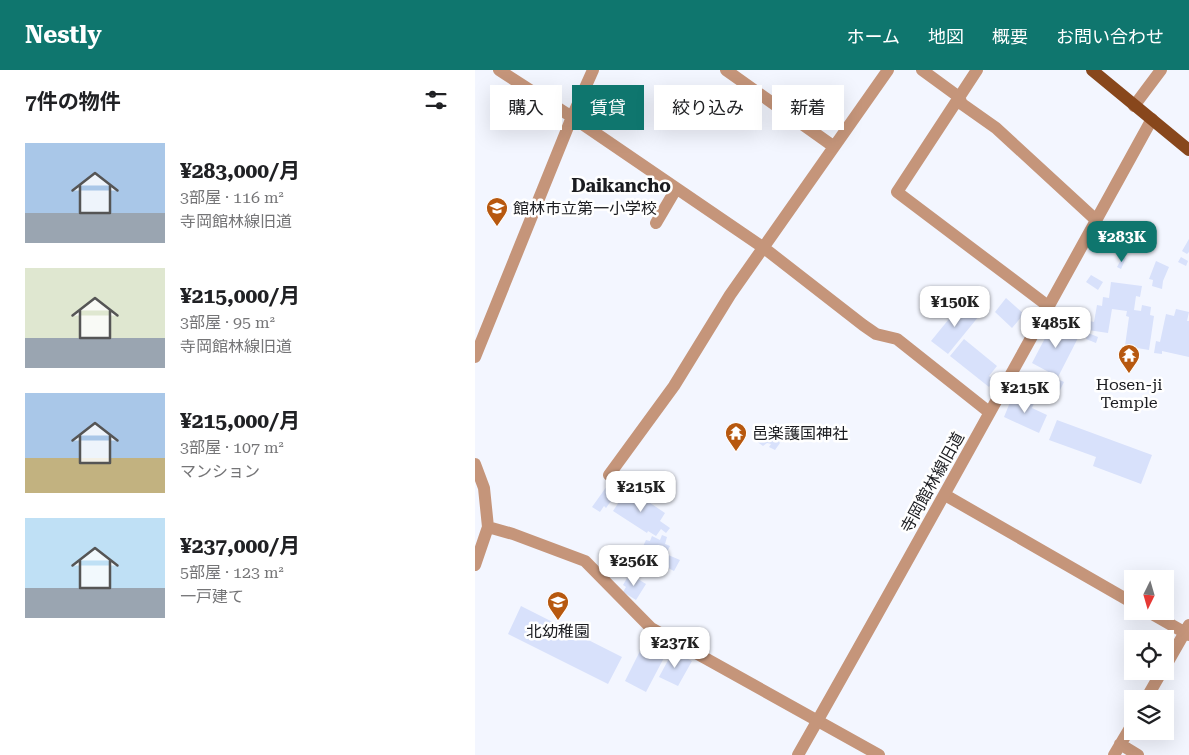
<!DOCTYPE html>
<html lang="ja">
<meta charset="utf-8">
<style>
:root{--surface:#fff;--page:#f6f6f6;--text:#202124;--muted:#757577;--accent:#0f766e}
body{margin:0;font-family:"Roboto Serif","Noto Sans JP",serif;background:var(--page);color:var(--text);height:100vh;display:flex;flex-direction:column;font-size:19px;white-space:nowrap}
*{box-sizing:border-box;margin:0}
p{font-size:16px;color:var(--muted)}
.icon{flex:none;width:28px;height:28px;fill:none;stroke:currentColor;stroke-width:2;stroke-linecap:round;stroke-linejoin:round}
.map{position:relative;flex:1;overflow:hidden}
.side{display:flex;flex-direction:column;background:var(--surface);width:475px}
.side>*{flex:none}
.guide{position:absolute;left:15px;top:15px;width:475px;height:45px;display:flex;gap:10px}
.needle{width:32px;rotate:185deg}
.buttons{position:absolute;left:649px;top:500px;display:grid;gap:10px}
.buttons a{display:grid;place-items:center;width:50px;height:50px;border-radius:0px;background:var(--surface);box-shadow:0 5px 20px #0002;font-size:25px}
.price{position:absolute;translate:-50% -42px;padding:0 11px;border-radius:10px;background:#fff;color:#222;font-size:16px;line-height:32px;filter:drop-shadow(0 1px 2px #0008)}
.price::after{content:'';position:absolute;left:50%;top:30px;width:15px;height:11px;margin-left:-8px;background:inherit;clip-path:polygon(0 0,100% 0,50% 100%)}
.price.on{background:var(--accent);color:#fff}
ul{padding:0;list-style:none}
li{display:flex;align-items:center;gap:15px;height:125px;padding:0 25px}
li span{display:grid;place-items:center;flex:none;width:140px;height:100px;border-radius:0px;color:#555}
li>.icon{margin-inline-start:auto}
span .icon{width:60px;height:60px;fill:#fffc;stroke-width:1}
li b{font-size:21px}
h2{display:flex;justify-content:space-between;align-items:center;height:60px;padding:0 25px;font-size:21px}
.chip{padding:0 18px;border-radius:0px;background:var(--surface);box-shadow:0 5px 20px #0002;font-size:18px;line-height:45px}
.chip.on{background:var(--accent);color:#fff}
header{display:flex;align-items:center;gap:30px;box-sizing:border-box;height:70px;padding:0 25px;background:var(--accent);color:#fff}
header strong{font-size:24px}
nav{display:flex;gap:28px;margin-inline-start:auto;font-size:18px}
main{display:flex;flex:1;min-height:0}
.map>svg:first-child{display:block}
.building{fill:#d8e1fb}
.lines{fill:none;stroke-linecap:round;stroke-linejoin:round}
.minor{stroke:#c5957a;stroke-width:12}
.tertiary{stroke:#c5957a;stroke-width:12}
.primary{stroke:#88471c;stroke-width:12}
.labels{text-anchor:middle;stroke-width:5;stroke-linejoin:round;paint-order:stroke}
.poi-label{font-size:16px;fill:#1b1c20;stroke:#fff;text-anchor:start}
.street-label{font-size:16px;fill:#1b1c20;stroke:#fff}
.neighbourhood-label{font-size:18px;font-weight:bold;fill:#1b1c20;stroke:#fff}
</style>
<header>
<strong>Nestly</strong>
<nav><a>ホーム</a><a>地図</a><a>概要</a><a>お問い合わせ</a></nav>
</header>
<main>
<section class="side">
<h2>7件の物件<svg class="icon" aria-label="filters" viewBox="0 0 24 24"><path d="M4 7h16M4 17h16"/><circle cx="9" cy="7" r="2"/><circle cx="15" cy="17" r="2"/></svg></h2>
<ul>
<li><span style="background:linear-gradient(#a9c7e8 70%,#9aa5b1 0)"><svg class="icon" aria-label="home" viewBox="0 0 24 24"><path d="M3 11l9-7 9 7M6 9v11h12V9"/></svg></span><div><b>¥283,000/月</b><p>3部屋 · 116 m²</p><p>寺岡館林線旧道</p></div></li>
<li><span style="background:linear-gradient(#dfe7d0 70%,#9aa5b1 0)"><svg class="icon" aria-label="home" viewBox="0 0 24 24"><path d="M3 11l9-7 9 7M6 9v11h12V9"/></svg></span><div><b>¥215,000/月</b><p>3部屋 · 95 m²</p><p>寺岡館林線旧道</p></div></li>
<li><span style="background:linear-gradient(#a9c7e8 65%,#c2b280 0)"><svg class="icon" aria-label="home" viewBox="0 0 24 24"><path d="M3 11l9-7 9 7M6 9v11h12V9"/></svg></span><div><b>¥215,000/月</b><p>3部屋 · 107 m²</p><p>マンション</p></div></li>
<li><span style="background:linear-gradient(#bfe0f5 70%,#9aa5b1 0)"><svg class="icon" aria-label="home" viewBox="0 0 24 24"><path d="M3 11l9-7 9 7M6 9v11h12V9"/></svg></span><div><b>¥237,000/月</b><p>5部屋 · 123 m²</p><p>一戸建て</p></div></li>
</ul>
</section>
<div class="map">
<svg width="714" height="685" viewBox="0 0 714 685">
<rect width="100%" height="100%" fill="#f3f6ff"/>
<path class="building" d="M 714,169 L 714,182 L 712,184 L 707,181 Z
M 648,186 L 651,188 L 646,199 L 642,197 Z
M 706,187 L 713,191 L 711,196 L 703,192 Z
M 681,191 L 694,197 L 688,211 L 687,219 L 677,216 L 678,210 L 674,209 Z
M 616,205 L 628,212 L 623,220 L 611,212 Z
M 636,212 L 667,216 L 665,227 L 661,226 L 659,240 L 666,241 L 667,235 L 676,237 L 675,245 L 679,246 L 674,280 L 650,276 L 654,247 L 651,246 L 652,241 L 637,239 L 633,263 L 613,260 L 614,251 L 619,252 L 622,235 L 627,236 L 628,227 L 634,228 Z
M 531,228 L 549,244 L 537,258 L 520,242 Z
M 487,233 L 504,246 L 473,284 L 456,271 Z
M 701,239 L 714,242 L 712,251 L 714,251 L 714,287 L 687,281 L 687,284 L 679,283 L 681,271 L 685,272 L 691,244 L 699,246 Z
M 579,251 L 605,264 L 583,307 L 557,293 Z
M 613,263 L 623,267 L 621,273 L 611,269 Z
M 489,269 L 522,296 L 514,306 L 519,310 L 514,317 L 475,286 Z
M 576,306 L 589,312 L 581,328 L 568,321 Z
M 538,325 L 547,329 L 548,326 L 560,331 L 557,338 L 572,345 L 564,363 L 529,347 Z
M 582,350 L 677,385 L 666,414 L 618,396 L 621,387 L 574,370 Z
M 286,357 L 299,363 L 295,368 L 297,370 L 302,369 L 305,373 L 300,380 L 294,377 L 296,374 L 292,373 L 288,376 L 277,368 Z
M 137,409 L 147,416 L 131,438 L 129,436 L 125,442 L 117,437 Z
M 153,418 L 190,443 L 185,451 L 195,458 L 191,463 L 186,459 L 181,466 L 173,461 L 172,463 L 138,441 Z
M 187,465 L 192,467 L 190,474 L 195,476 L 191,484 L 205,490 L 199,501 L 187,495 L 183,502 L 164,493 L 166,488 L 163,487 L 171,470 L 175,471 L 177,466 L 185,470 Z
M 158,506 L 171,514 L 161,530 L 148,522 L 151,517 L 148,515 L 152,508 L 156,510 Z
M 46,536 L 147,587 L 133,614 L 33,564 Z
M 170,571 L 192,582 L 171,622 L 150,611 Z
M 198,581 L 217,591 L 203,616 L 184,607 Z"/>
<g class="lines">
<path class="minor" d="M 24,0 L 97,47 L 289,178 L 388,255 L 401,264 L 422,269 L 514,342
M 251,0 L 358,76
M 447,0 L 484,27 L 487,34 L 521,58 L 621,150
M 502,0 L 422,122 L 573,236
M 659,36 L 686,0
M 181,153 L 201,119
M 0,287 L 97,47 L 118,0
M 0,394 L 9,418 L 13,457 L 0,495
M 134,405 L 199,316 L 255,225 L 413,0
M 470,425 L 658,533
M 13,457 L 38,464 L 110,491 L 176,558 L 404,685
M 672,541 L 714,565
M 690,597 L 714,555
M 671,629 L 687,601
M 645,674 L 663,685
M 639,685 L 658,653"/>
<path class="tertiary" d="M 323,685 C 443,474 560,261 677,49"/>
<path class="primary" d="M 617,0 L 714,80"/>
</g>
<defs>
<g id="school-pin" transform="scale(1.125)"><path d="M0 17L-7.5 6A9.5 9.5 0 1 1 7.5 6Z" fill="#b7580f" stroke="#fff"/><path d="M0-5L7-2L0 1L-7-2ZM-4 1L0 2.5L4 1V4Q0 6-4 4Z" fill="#fff"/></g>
<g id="temple-pin" transform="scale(1.125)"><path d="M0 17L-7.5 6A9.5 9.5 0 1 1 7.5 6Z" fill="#b7580f" stroke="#fff"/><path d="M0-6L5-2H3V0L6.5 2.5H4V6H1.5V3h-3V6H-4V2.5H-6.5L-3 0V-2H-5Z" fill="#fff"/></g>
</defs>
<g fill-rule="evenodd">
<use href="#school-pin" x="22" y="138"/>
<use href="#temple-pin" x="654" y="285"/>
<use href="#temple-pin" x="261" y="363"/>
<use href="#school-pin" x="83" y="532"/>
</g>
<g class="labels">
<g class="poi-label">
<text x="38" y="144">館林市立第一小学校</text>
<text x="654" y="320" text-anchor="middle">Hosen-ji<tspan x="654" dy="18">Temple</tspan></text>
<text x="277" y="369">邑楽護国神社</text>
<text x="83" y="567" text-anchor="middle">北幼稚園</text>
</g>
<g class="street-label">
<text transform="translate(457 412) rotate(-61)" y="6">寺岡館林線旧道</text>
</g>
<g class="neighbourhood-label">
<text x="146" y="122">Daikancho</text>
</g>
</g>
</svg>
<div class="buttons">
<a><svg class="needle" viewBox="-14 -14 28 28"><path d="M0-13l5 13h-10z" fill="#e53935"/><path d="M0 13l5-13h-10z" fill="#757577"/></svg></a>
<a><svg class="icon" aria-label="locate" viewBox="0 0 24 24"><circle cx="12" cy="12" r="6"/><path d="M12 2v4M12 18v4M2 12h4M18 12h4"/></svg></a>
<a><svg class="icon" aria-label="layers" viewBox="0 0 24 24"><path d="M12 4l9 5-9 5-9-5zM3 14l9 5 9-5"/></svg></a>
</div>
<b class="price on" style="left:647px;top:193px">¥283K</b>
<b class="price" style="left:480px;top:258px">¥150K</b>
<b class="price" style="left:581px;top:279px">¥485K</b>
<b class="price" style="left:550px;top:344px">¥215K</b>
<b class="price" style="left:166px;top:443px">¥215K</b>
<b class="price" style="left:159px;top:517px">¥256K</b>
<b class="price" style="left:200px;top:599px">¥237K</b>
<div class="guide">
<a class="chip">購入</a>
<a class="chip on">賃貸</a>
<a class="chip">絞り込み</a>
<a class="chip">新着</a>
</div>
</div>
</main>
